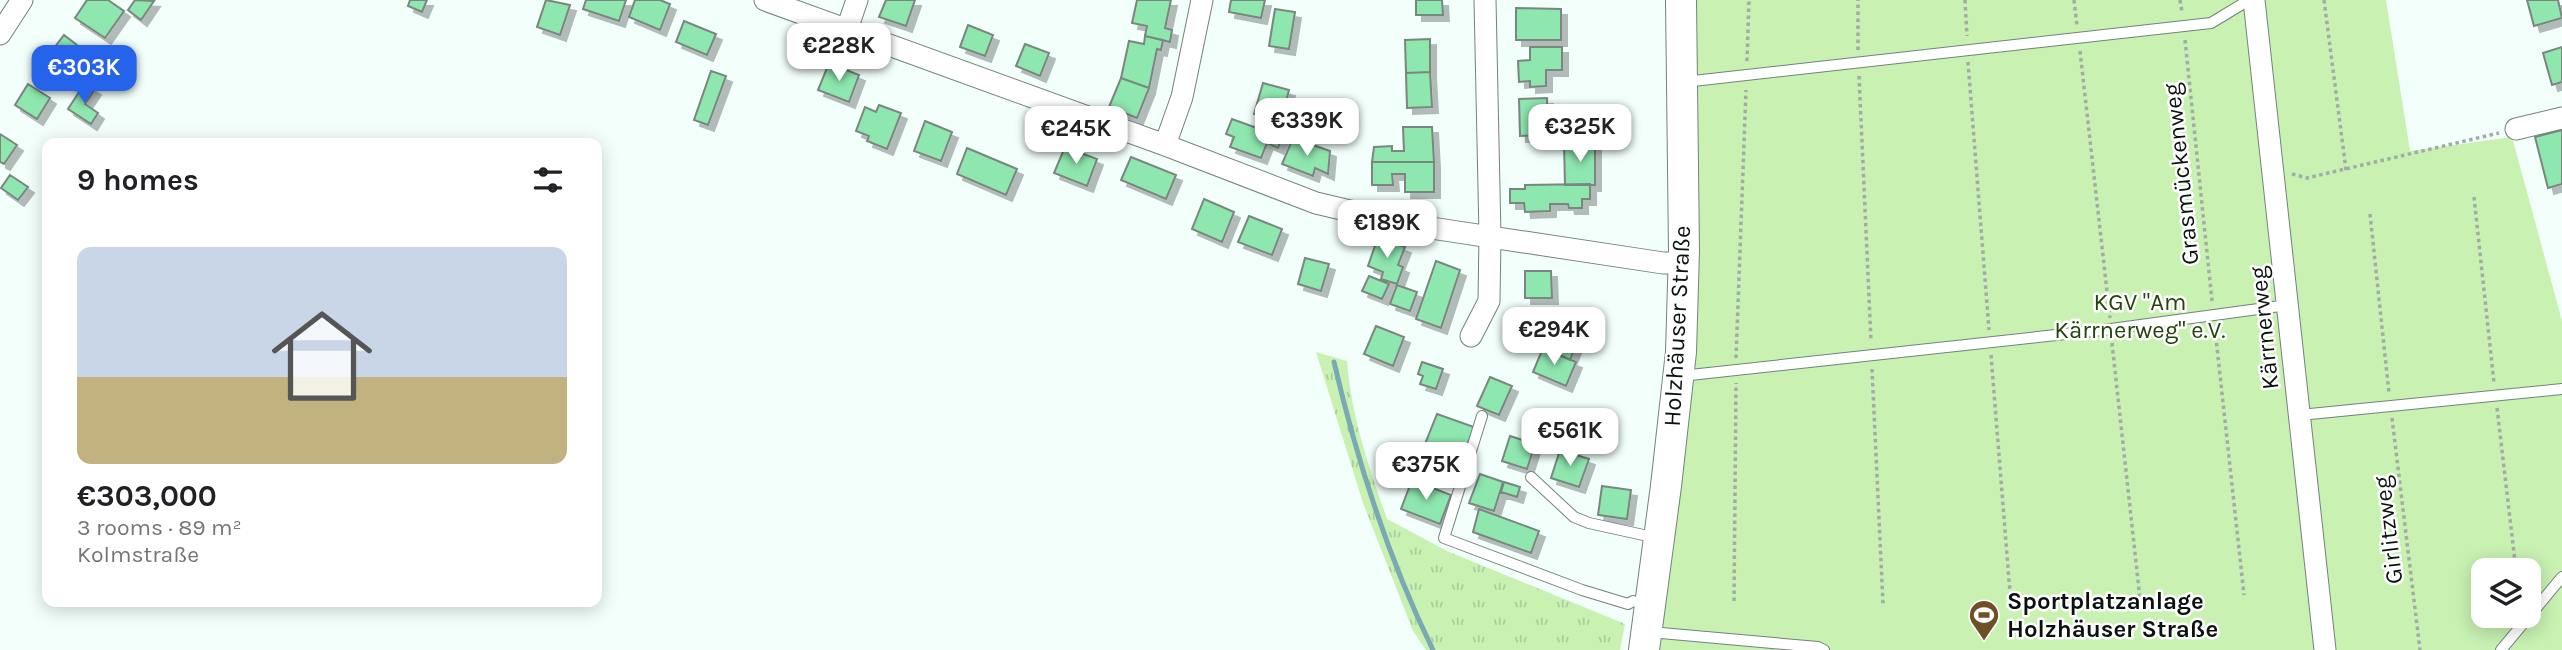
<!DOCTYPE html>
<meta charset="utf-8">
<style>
:root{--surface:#fff;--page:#f2f2f2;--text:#202124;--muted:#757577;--accent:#2563eb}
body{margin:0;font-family:Karla,sans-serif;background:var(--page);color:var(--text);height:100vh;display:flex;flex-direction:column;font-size:26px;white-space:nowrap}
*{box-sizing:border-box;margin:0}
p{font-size:23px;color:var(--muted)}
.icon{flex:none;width:38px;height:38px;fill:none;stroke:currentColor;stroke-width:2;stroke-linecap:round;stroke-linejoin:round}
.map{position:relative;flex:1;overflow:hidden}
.side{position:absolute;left:42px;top:138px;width:560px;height:469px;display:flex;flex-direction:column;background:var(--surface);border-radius:14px;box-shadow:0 4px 18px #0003}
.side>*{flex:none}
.controls{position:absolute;left:2471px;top:558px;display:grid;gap:14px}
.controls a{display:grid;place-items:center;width:70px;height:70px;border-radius:14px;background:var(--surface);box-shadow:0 4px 18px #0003;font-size:35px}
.price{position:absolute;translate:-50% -60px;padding:0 16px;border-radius:14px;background:#fff;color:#222;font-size:23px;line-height:46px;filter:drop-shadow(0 2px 4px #0008)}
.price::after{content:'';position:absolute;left:50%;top:42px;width:21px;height:16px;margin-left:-10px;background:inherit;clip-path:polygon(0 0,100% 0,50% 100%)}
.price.active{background:var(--accent);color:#fff}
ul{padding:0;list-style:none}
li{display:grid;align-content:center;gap:14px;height:371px;padding:0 35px}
li span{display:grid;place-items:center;height:217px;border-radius:14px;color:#555}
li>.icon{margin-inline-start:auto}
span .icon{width:126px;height:126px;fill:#fffc;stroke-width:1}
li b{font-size:30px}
h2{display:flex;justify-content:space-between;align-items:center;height:84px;padding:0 35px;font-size:30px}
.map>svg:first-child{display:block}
.grass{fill:url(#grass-tufts)}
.green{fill:#c8f1b2;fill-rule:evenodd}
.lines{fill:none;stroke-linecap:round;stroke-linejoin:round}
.stream{stroke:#79a9b5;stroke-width:5}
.building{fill:#8ee7af;stroke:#7a867e;stroke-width:2;filter:url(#shadow)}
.lane-casing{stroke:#73827d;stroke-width:12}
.street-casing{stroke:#73827d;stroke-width:23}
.secondary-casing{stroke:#73827d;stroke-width:32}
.path{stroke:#a1aca8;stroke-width:3.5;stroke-dasharray:3.5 3.5;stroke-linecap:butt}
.lane{stroke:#fff;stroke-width:10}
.street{stroke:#fff;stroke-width:21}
.secondary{stroke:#fff;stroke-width:30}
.labels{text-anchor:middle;stroke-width:5;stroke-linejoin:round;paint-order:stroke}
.street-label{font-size:24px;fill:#0b110f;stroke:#fff}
.park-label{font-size:24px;fill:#24430d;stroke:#fff}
.poi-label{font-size:24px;font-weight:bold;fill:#0b110f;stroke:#fff;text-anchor:start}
</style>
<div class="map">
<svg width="2562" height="650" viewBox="0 0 2562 650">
<defs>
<pattern id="grass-tufts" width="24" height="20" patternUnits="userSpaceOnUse" patternTransform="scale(1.75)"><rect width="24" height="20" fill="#c8f1b2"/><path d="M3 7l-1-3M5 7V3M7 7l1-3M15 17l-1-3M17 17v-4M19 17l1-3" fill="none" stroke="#aace98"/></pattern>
<filter id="shadow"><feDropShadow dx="6" dy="6" stdDeviation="0" flood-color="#0004"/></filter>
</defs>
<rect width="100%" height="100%" fill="#f2fffb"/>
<path class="grass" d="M 1316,352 L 1347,361 C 1351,415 1369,468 1387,519 L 1447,551 L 1625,624 L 1620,650 L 1426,650 L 1413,631 L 1363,503 Z"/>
<path class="green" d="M 1692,0 L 2386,0 L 2410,151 L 2512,137 L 2562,321 L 2562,650 L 2329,650 L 2327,632 L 2312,635 L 2314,650 L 1654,650 ZM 2483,570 L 2529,570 L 2529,616 L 2483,616 Z"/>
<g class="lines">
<path class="stream" d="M 1334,362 C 1357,461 1388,558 1433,650"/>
</g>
<path class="building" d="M 87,0 L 108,0 L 124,11 L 105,38 L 75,18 Z
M 135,0 L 154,1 L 141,20 L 128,10 Z
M 410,0 L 427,0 L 422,12 L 408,6 Z
M 546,0 L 570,5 L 560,35 L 537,27 Z
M 586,0 L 626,0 L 619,21 L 583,9 Z
M 635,0 L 660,0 L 670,4 L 660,30 L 629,17 Z
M 886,0 L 915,0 L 906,26 L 879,17 Z
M 1137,0 L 1171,0 L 1165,28 L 1172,30 L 1170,42 L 1145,36 L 1147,26 L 1132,23 Z
M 1231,0 L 1265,0 L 1261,18 L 1229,12 Z
M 1416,0 L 1442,0 L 1443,15 L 1416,15 Z
M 2527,0 L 2558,0 L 2562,18 L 2534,26 Z
M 1516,8 L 1561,9 L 1561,40 L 1516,40 Z
M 1275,9 L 1295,12 L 1289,49 L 1269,46 Z
M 684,21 L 716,34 L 707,55 L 676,42 Z
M 968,25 L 993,35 L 985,56 L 960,47 Z
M 64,35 L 98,61 L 79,85 L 45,60 Z
M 1145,36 L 1163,40 L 1161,50 L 1157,49 L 1149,88 L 1121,78 L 1129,41 L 1144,44 Z
M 1430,39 L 1430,72 L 1406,73 L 1405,40 Z
M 1025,44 L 1049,53 L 1040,76 L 1016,66 Z
M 1530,47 L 1562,47 L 1562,70 L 1546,70 L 1546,86 L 1530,87 L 1530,81 L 1519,82 L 1518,61 L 1530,60 Z
M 2562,47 L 2562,82 L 2552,85 L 2543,53 Z
M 829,63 L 859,75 L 849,102 L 818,90 Z
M 711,71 L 726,76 L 708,125 L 694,120 Z
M 1430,72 L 1432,107 L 1407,108 L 1406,73 Z
M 1121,78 L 1149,88 L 1137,118 L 1109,107 Z
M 85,83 L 95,89 L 85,104 L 98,113 L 91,124 L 68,109 Z
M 1263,83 L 1289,90 L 1281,121 L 1254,114 Z
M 28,84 L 50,98 L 37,119 L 15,105 Z
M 1547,98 L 1548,135 L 1520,136 L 1519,99 Z
M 879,105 L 901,113 L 887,149 L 867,141 L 869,136 L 856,131 L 865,107 L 876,112 Z
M 1232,119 L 1265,131 L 1268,124 L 1285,130 L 1278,148 L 1267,143 L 1261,158 L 1230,147 L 1234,137 L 1226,134 Z
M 925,121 L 952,132 L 941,161 L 914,151 Z
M 1403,127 L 1432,127 L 1434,162 L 1372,162 L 1374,147 L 1392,146 L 1392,151 L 1404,151 Z
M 2562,130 L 2562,184 L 2548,188 L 2535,137 Z
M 0,134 L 17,145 L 4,164 L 0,162 Z
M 1293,138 L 1330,151 L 1328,174 L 1315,168 L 1313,176 L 1282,164 Z
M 1564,143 L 1595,143 L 1595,185 L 1565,185 Z
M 1065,147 L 1097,159 L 1087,186 L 1054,173 Z
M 967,148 L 1017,169 L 1006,195 L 957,174 Z
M 1131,157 L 1176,175 L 1166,199 L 1121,180 Z
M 1372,162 L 1434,162 L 1434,192 L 1405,192 L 1405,174 L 1392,174 L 1393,185 L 1372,185 Z
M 10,175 L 28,187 L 18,200 L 1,188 Z
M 1590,184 L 1590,199 L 1582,199 L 1582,208 L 1569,208 L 1568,204 L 1550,204 L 1550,211 L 1525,212 L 1524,203 L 1510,203 L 1510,189 L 1525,189 L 1525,185 Z
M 1204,199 L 1234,212 L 1222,242 L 1192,229 Z
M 1249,216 L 1282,229 L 1272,255 L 1238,242 Z
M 1378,237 L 1405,247 L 1398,265 L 1403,267 L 1397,284 L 1381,279 L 1383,272 L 1368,266 Z
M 1305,258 L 1329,264 L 1321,291 L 1298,284 Z
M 1436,261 L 1460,270 L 1441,328 L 1416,319 Z
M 1525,271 L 1551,271 L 1552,298 L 1525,298 Z
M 1369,276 L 1389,284 L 1382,299 L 1362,291 Z
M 1397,285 L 1417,292 L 1410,311 L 1390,304 Z
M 1556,317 L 1583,328 L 1570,360 L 1543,348 Z
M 1376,326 L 1404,337 L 1393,366 L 1364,354 Z
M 1543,348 L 1576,362 L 1566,386 L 1533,372 Z
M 1422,362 L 1443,369 L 1436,389 L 1420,384 L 1423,376 L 1418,374 Z
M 1490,377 L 1512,386 L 1499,415 L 1477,406 Z
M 1437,414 L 1474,427 L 1460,463 L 1423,449 Z
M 1510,436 L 1535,444 L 1527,469 L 1502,461 Z
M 1560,450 L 1589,459 L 1579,487 L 1551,478 Z
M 1480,474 L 1503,482 L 1494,511 L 1469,503 Z
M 1412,480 L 1451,495 L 1440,524 L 1401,509 Z
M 1504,482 L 1520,487 L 1517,497 L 1501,492 Z
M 1602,486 L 1631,490 L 1627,519 L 1598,515 Z
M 1479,509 L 1539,531 L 1531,553 L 1473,532 Z"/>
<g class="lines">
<g class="lane-casing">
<path id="lane" d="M 1684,82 L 2211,23 L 2249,0
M 1681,376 L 2111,329 L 2288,305
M 2300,415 L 2562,389
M 1482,416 L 1444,538 L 1582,590 L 1628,604 L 1633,601 L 1648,605
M 1531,477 L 1574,517 L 1589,523 L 1657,538
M 1650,632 L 1818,647 L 1824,650
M 2501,650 L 2562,577"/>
</g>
<g class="street-casing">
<path id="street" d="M 765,0 L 1165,145 L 1316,203 L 1405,224 L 1663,263 L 1684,263
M 2254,0 L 2325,650
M 847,29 L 857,0
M 0,34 L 22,0
M 2516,129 L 2562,118
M 1165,145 L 1182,97 L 1202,0
M 1471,336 L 1489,301 L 1490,236 L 1485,0"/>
</g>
<g class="secondary-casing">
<path id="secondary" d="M 1644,650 L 1666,486 L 1681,352 L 1684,251 L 1681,0"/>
</g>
<path class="path" d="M 1965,0 L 1967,36
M 2074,0 L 2077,26
M 2180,0 L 2182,12
M 2324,0 L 2346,170
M 2185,40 L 2212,301
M 1858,50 L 1858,0
M 2080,51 L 2110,318
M 1747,61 L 1749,0
M 1968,62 L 1989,330
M 1859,76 L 1871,341
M 2292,174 L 2307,178 L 2499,133
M 2474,197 L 2494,383
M 2370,214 L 2389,393
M 2215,329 L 2244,595
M 2112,343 L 2141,608
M 1991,355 L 2011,605
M 1736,358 L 1746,90
M 1872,369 L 1883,604
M 2497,408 L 2516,570
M 2392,418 L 2420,650
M 1734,601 L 1736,383"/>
<use href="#lane" class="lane"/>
<use href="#street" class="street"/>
<use href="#secondary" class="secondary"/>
</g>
<defs>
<g id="stadium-pin" transform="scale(1.575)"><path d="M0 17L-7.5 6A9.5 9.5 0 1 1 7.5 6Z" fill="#6e5025" stroke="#fff"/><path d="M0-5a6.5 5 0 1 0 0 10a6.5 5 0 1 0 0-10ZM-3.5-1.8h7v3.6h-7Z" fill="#fff"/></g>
</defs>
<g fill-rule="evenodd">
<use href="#stadium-pin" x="1984" y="615"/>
</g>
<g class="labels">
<g class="street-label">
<text transform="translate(2181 174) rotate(-96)" y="8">Grasmückenweg</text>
<text transform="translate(1677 326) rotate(-87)" y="8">Holzhäuser Straße</text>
<text transform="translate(2264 328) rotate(-96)" y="8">Kärrnerweg</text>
<text transform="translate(2388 530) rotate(-97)" y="8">Girlitzweg</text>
</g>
<g class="park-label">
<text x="2140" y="310">KGV "Am<tspan x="2140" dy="28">Kärrnerweg" e.V.</tspan></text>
</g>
<g class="poi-label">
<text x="2007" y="609">Sportplatzanlage<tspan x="2007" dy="28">Holzhäuser Straße</tspan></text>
</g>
</g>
</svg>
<div class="controls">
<a><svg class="icon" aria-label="layers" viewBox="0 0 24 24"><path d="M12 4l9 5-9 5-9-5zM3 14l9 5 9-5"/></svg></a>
</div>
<b class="price" style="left:839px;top:83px">€228K</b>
<b class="price active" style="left:84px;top:105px">€303K</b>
<b class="price" style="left:1307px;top:158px">€339K</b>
<b class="price" style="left:1580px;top:164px">€325K</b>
<b class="price" style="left:1076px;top:166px">€245K</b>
<b class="price" style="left:1387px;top:260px">€189K</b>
<b class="price" style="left:1554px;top:367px">€294K</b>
<b class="price" style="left:1570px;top:468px">€561K</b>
<b class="price" style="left:1426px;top:502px">€375K</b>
<section class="side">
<h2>9 homes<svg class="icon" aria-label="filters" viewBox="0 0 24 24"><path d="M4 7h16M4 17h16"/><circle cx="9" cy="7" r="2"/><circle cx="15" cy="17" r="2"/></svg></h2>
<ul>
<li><span style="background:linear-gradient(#c9d6e8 60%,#c2b280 0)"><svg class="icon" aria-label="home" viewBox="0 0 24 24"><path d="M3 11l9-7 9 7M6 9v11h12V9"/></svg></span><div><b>€303,000</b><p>3 rooms · 89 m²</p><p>Kolmstraße</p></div></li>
</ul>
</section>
</div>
